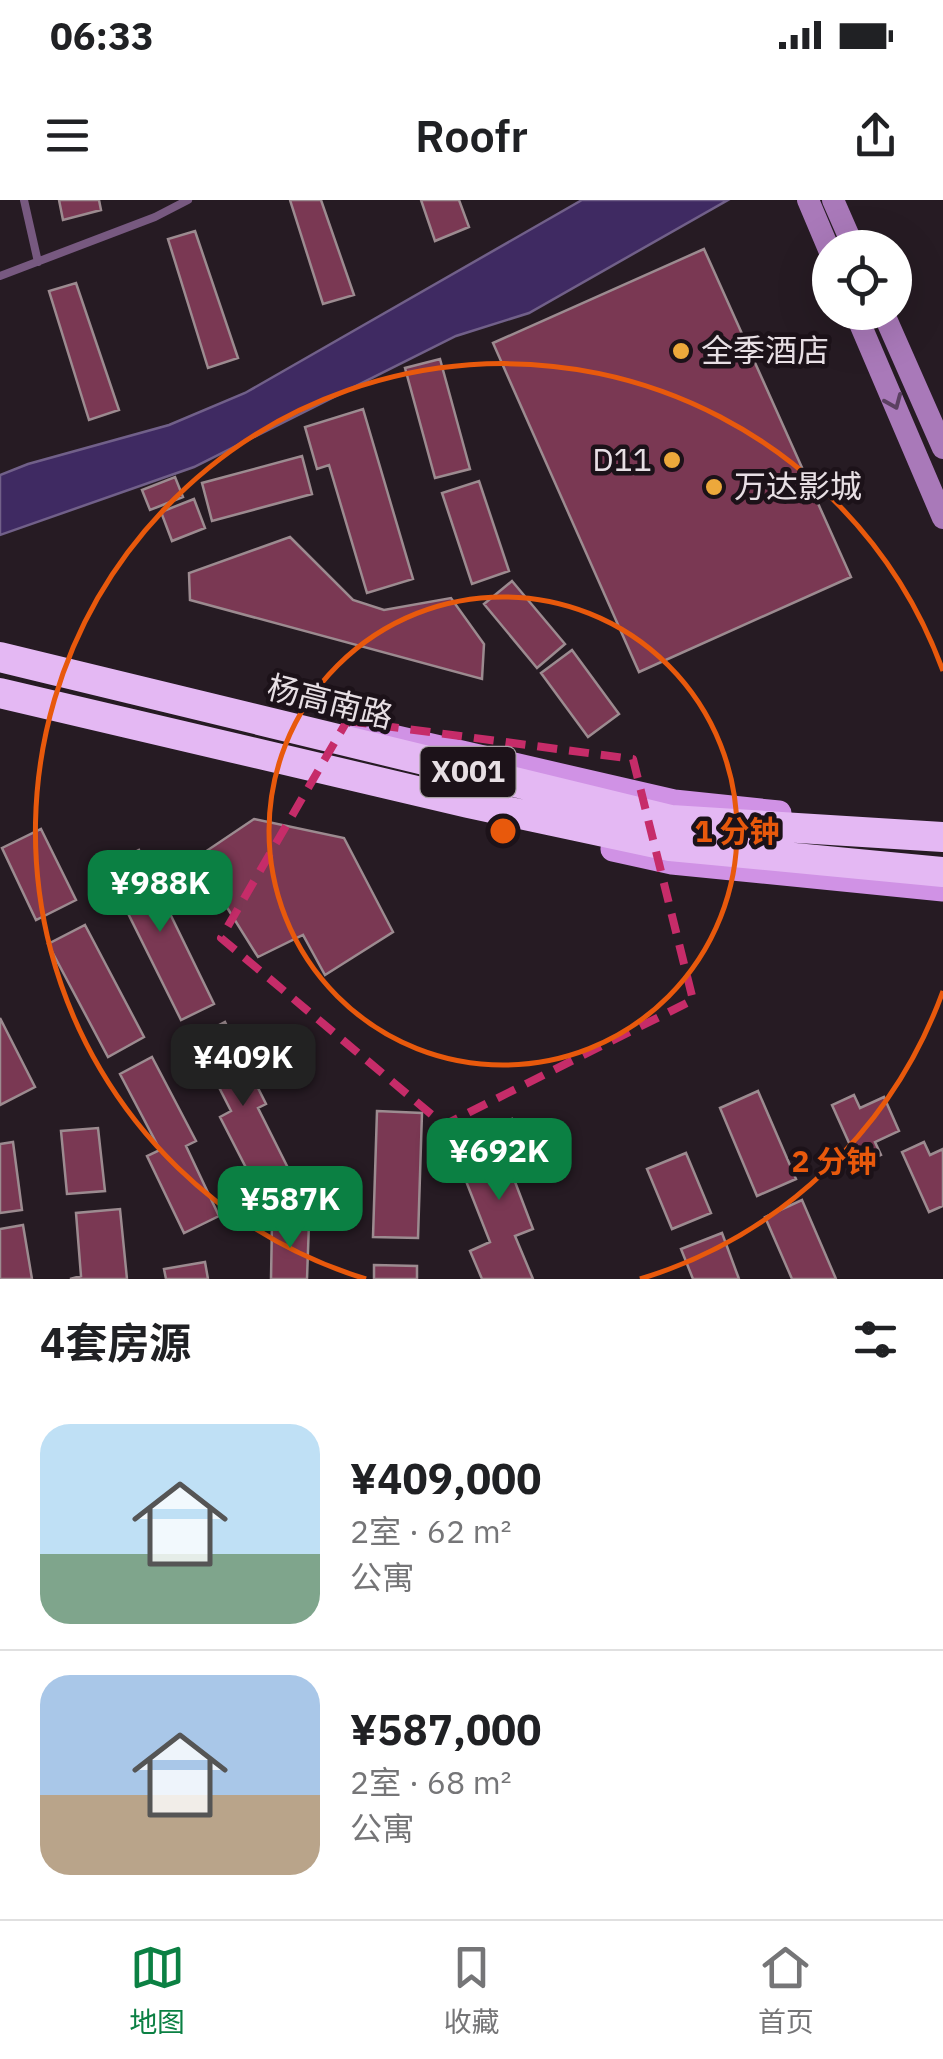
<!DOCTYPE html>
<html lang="zh">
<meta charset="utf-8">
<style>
:root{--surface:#fff;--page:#f6f6f6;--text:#202124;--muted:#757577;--line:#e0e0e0;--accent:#0b8043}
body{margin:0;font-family:"IBM Plex Sans","Noto Sans SC",sans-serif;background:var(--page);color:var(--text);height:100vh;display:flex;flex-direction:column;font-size:38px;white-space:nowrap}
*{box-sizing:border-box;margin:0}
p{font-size:32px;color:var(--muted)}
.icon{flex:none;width:55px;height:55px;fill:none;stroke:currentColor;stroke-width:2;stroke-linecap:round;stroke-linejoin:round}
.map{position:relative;height:1079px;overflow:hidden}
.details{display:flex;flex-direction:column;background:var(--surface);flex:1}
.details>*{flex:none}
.buttons{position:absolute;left:812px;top:30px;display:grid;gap:20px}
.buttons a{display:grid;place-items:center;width:100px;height:100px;border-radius:50%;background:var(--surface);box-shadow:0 10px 40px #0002;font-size:50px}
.price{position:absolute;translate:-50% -85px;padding:0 22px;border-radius:20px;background:var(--accent);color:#fff;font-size:32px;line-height:65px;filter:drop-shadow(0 2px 5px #0008)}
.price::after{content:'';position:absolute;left:50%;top:60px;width:30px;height:22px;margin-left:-15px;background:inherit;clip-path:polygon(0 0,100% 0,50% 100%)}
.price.active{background:#222;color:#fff}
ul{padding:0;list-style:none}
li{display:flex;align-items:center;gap:30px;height:250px;padding:0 40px}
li+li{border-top:2px solid var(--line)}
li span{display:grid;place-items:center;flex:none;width:280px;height:200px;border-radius:30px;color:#555}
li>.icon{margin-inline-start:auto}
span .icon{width:120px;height:120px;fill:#fffc;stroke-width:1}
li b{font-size:42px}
h2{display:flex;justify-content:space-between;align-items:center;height:120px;padding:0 40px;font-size:42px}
.status{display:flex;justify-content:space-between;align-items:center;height:70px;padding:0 50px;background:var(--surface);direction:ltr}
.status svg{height:28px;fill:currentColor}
header{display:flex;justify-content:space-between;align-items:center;height:130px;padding:0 40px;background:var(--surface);font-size:45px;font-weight:600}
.tab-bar{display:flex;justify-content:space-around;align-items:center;height:140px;border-top:2px solid var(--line);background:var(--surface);font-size:28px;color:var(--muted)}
.tab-bar a{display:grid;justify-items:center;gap:5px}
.tab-bar .active{color:var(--accent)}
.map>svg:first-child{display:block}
.water{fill:#3f2a62;stroke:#716089;stroke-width:2.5}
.building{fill:#7a3853;stroke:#9c8b90;stroke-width:2.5}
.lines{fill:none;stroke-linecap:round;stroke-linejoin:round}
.lane{stroke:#775980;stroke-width:8}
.secondary{stroke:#a979b9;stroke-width:22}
.primary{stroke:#d092e5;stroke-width:25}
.highway{stroke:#e4b8f3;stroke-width:30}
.oneway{stroke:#5b4061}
.marked{fill:none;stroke:#c62c69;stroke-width:8;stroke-dasharray:20 12;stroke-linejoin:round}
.ring{fill:none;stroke:#e8590c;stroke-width:5}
.poi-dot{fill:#eda83b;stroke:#1c1219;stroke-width:4}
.labels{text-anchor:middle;stroke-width:9;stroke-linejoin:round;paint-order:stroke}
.shield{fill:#1c1219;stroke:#aaa2a7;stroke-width:2.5}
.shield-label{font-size:30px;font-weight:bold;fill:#e7dfe4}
.poi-label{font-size:32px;fill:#e7dfe4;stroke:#1c1219;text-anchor:start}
.street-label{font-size:32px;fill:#e7dfe4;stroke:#1c1219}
.centre{fill:#e8590c;stroke:#1c1219;stroke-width:5}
.ring-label{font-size:30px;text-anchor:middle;font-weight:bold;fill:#e8590c;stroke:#1c1219;stroke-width:9;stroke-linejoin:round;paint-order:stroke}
</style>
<div class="status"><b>06:33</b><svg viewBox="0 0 49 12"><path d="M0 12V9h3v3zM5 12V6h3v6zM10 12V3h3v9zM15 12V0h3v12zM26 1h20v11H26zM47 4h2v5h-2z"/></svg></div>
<header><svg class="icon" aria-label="menu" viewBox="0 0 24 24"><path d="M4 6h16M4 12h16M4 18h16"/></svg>Roofr<svg class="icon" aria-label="share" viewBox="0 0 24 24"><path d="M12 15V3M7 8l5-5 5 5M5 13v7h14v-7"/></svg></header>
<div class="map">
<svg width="943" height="1079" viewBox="0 0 943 1079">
<rect width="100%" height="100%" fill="#261b23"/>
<path class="water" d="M 582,0 L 728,0 L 529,113 L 456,136 L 194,267 L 0,335 L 0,275 L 28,264 L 169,225 L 245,193 Z"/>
<path class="building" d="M 59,0 L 99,0 L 101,10 L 63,20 Z
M 290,0 L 321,0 L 354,95 L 323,104 Z
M 421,0 L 459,0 L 469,27 L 435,41 Z
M 195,31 L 238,158 L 208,168 L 168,39 Z
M 704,49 L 851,377 L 639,472 L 493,143 Z
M 76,83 L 119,210 L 89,220 L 49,91 Z
M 440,159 L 470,269 L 435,278 L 405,168 Z
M 363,209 L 413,379 L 367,393 L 329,265 L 317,269 L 305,227 Z
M 302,256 L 312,294 L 212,321 L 202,283 Z
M 175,277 L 183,297 L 150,310 L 142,290 Z
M 479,281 L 509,371 L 472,384 L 442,293 Z
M 194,299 L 205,328 L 172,341 L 161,312 Z
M 290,337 L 353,400 L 384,410 L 451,398 L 484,444 L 482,479 L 190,400 L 189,373 Z
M 512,381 L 565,444 L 537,468 L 484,404 Z
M 572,450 L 619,514 L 588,537 L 541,473 Z
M 254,619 L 344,638 L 393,732 L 325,775 L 303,735 L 258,757 L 196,658 Z
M 41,629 L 76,700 L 36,720 L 2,648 Z
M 139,650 L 214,804 L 181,820 L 105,667 Z
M 85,725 L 144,837 L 108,857 L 48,744 Z
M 0,818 L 35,887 L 0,905 Z
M 225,822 L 266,904 L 258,908 L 292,976 L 259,993 L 220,917 L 231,911 L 194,838 Z
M 152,857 L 196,941 L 186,946 L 219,1016 L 184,1033 L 147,956 L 160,950 L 120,874 Z
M 758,891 L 796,979 L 757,996 L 720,908 Z
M 854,895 L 860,908 L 884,897 L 899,931 L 875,942 L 881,955 L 859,965 L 832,905 Z
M 377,911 L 422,913 L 418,1038 L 373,1037 Z
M 512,919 L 527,959 L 509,966 L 533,1029 L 515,1036 L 533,1079 L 482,1079 L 470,1051 L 490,1042 L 464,976 L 482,969 L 469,936 Z
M 98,928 L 105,991 L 67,994 L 61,931 Z
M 13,942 L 22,1010 L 0,1013 L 0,944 Z
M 924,942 L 930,955 L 943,949 L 943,1006 L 929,1012 L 902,952 Z
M 686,953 L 711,1013 L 672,1029 L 647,969 Z
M 802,1000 L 836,1079 L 792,1079 L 765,1017 Z
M 120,1009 L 127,1079 L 70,1079 L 81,1076 L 76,1013 Z
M 272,1022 L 309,1023 L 307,1079 L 271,1079 Z
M 23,1025 L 32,1079 L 0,1079 L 0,1029 Z
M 722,1033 L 739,1079 L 693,1079 L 681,1049 Z
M 205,1062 L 208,1079 L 166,1079 L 164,1069 Z
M 374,1065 L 417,1066 L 417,1079 L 374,1079 Z"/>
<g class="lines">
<path class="lane" d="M 24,0 L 38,62
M 0,76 L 155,17 L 188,0"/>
<path class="secondary" d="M 808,0 L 830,52
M 833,0 L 854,48
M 855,112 L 943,318
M 883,112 L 943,248"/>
<path class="primary" d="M 362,530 L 674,602 L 779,613
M 613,649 L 672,662 L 943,689"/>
<path class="highway" d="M 0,457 L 671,620 L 943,637
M 0,493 L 468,603 L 670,646 L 943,672"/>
</g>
<defs><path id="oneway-chevron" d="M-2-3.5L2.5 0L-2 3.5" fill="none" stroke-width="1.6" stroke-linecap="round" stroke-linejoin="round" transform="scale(2.5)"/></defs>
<use class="oneway" href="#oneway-chevron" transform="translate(894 202) rotate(67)"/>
<path class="marked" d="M 347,521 L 633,559 L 693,800 L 444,925 L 221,738 Z"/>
<g class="ring">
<circle cx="503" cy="631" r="234"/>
<path d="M943 791A468 468 0 0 1 640 1079M366 1079A468 468 0 1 1 943 471"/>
</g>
<g class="poi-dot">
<circle cx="681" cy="151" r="10"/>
<circle cx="672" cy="260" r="10"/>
<circle cx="714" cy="287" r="10"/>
</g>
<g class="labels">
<rect class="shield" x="420.5" y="547" width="95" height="50" rx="8"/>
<g class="shield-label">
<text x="468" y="582">X001</text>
</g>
<g class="poi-label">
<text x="701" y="162">全季酒店</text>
<text x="652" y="271" text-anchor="end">D11</text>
<text x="734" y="298">万达影城</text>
</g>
<g class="street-label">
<text transform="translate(330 502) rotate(14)" y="11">杨高南路</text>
</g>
</g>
<circle cx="503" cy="631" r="15" class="centre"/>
<g class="ring-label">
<text x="737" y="642">1 分钟</text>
<text x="834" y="972">2 分钟</text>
</g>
</svg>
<div class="buttons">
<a><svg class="icon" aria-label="locate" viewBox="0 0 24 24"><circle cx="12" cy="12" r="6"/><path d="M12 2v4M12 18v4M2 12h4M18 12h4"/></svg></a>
</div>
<b class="price" style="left:160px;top:735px">¥988K</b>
<b class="price active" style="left:243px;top:909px">¥409K</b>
<b class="price" style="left:499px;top:1003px">¥692K</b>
<b class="price" style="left:290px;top:1051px">¥587K</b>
</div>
<section class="details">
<h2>4套房源<svg class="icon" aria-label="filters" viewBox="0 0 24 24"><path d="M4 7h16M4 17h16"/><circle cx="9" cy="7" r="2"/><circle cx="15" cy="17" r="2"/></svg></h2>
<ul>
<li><span style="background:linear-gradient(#bfe0f5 65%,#7fa58c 0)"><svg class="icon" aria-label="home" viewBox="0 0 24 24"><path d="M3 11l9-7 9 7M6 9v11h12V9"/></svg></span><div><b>¥409,000</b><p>2室 · 62 m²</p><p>公寓</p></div></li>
<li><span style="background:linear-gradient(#a9c7e8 60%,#b9a48a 0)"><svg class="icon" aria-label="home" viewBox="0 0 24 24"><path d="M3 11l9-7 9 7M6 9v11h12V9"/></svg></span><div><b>¥587,000</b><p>2室 · 68 m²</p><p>公寓</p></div></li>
</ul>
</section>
<nav class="tab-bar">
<a class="active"><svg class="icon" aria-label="map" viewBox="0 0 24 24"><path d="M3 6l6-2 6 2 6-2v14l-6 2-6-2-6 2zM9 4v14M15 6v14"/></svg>地图</a>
<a><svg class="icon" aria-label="saved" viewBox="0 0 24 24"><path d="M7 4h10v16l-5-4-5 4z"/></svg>收藏</a>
<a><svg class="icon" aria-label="home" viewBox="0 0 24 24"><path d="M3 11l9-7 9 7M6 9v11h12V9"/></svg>首页</a>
</nav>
